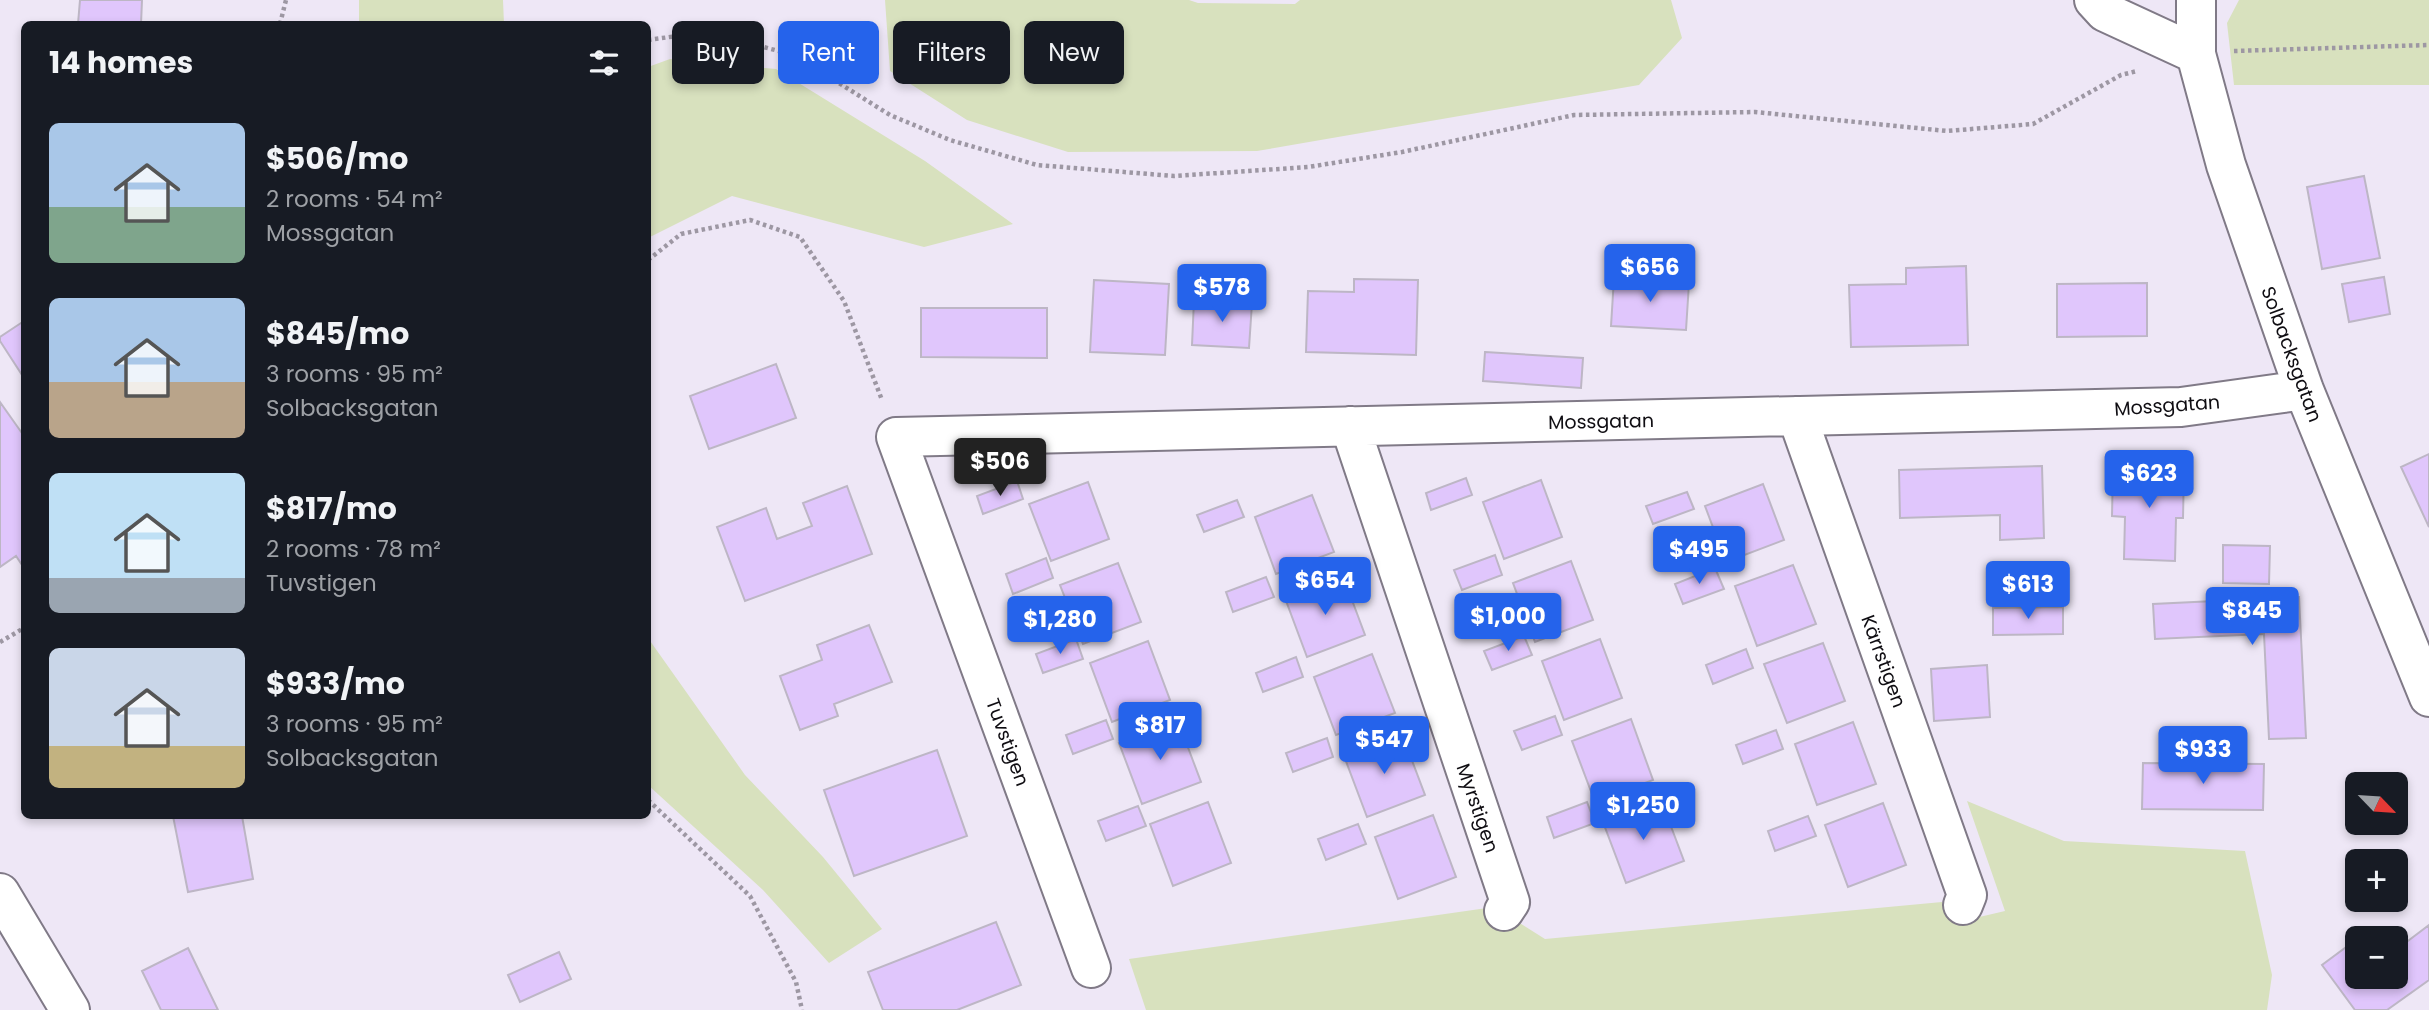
<!DOCTYPE html>
<meta charset="utf-8">
<style>
:root{--surface:#171b24;--page:#242831;--text:#f1f3f6;--muted:#9ea1a6;--accent:#2563eb}
body{margin:0;font-family:Poppins,sans-serif;background:var(--page);color:var(--text);height:100vh;display:flex;flex-direction:column;font-size:26px;white-space:nowrap}
*{box-sizing:border-box;margin:0}
p{font-size:23px;color:var(--muted)}
.icon{flex:none;width:38px;height:38px;fill:none;stroke:currentColor;stroke-width:2;stroke-linecap:round;stroke-linejoin:round}
.map{position:relative;flex:1;overflow:hidden}
.panel{position:absolute;left:21px;top:21px;width:630px;height:798px;display:flex;flex-direction:column;background:var(--surface);border-radius:10px;box-shadow:0 4px 10px #0003}
.panel>*{flex:none}
.hud{position:absolute;left:672px;top:21px;width:665px;height:63px;display:flex;gap:14px}
.needle{width:46px;rotate:115deg}
.tools{position:absolute;left:2345px;top:772px;display:grid;gap:14px}
.tools a{display:grid;place-items:center;width:63px;height:63px;border-radius:10px;background:var(--surface);box-shadow:0 4px 10px #0003;font-size:35px}
.price{position:absolute;translate:-50% -60px;padding:0 16px;border-radius:7px;background:var(--accent);color:#fff;font-size:23px;line-height:46px;filter:drop-shadow(0 2px 4px #0008)}
.price::after{content:'';position:absolute;left:50%;top:42px;width:21px;height:16px;margin-left:-10px;background:inherit;clip-path:polygon(0 0,100% 0,50% 100%)}
.price.current{background:#222;color:#fff}
ul{padding:0;list-style:none}
li{display:flex;align-items:center;gap:21px;height:175px;padding:0 28px}
li span{display:grid;place-items:center;flex:none;width:196px;height:140px;border-radius:10px;color:#555}
li>.icon{margin-inline-start:auto}
span .icon{width:84px;height:84px;fill:#fffc;stroke-width:1}
li b{font-size:30px}
h2{display:flex;justify-content:space-between;align-items:center;height:84px;padding:0 28px;font-size:30px}
.tag{padding:0 24px;border-radius:10px;background:var(--surface);box-shadow:0 4px 10px #0003;font-size:24px;line-height:63px}
.tag.current{background:var(--accent);color:#fff}
.map>svg:first-child{display:block}
.green{fill:#d8e1be}
.building{fill:#e0c6fc;stroke:#bdb6c5;stroke-width:2}
.lines{fill:none;stroke-linecap:round;stroke-linejoin:round}
.minor-casing{stroke:#807a87;stroke-width:42}
.path{stroke:#9d97a3;stroke-width:4.5;stroke-dasharray:3.5 3.5;stroke-linecap:butt}
.minor{stroke:#fff;stroke-width:38}
.labels{text-anchor:middle;stroke-width:6;stroke-linejoin:round;paint-order:stroke}
.street-label{font-size:19px;fill:#0f0d12;stroke:#fff}
</style>
<div class="map">
<svg width="2429" height="1010" viewBox="0 0 2429 1010">
<rect width="100%" height="100%" fill="#eee7f6"/>
<path class="green" d="M 359,0 L 503,0 L 504,24 L 359,24 Z
M 885,0 L 1189,0 L 1198,3 L 1295,4 L 1300,0 L 1671,0 L 1682,38 L 1639,85 L 1257,151 L 1068,152 L 967,120 L 890,71 Z
M 2239,0 L 2429,0 L 2429,85 L 2234,85 L 2227,23 Z
M 670,59 L 776,69 L 925,161 L 1013,224 L 924,247 L 732,196 L 648,238 L 648,67 Z
M 648,638 L 745,775 L 823,857 L 882,929 L 829,963 L 763,890 L 648,785 Z
M 1967,801 L 2064,841 L 2245,851 L 2272,975 L 2267,1010 L 1146,1010 L 1129,959 L 1494,907 L 1545,939 L 1942,902 L 1958,922 L 2005,911 Z"/>
<path class="building" d="M 80,0 L 142,0 L 141,24 L 78,24 Z
M 2364,176 L 2380,258 L 2322,269 L 2307,187 Z
M 1966,266 L 1968,345 L 1851,347 L 1849,285 L 1906,284 L 1906,268 Z
M 2384,277 L 2390,314 L 2349,322 L 2342,284 Z
M 1614,278 L 1689,283 L 1686,330 L 1611,326 Z
M 1354,279 L 1418,280 L 1416,355 L 1306,352 L 1308,291 L 1354,292 Z
M 1094,280 L 1169,284 L 1165,355 L 1090,352 Z
M 2147,283 L 2147,336 L 2057,337 L 2057,284 Z
M 1194,300 L 1252,303 L 1249,348 L 1192,345 Z
M 921,308 L 1047,308 L 1047,358 L 921,357 Z
M 24,321 L 24,378 L 0,341 L 0,337 Z
M 1485,352 L 1583,358 L 1581,388 L 1483,381 Z
M 776,364 L 796,418 L 709,449 L 690,396 Z
M 0,402 L 24,436 L 24,568 L 16,556 L 0,567 Z
M 2429,454 L 2429,527 L 2401,467 Z
M 2042,466 L 2044,538 L 2000,540 L 2000,515 L 1900,518 L 1899,470 Z
M 2113,467 L 2184,469 L 2183,518 L 2176,518 L 2175,561 L 2124,559 L 2125,517 L 2112,516 Z
M 1466,478 L 1472,495 L 1431,510 L 1426,493 Z
M 1541,480 L 1562,537 L 1504,559 L 1483,502 Z
M 1017,481 L 1023,499 L 983,514 L 977,496 Z
M 1088,482 L 1109,539 L 1051,561 L 1029,504 Z
M 1763,484 L 1784,540 L 1726,562 L 1705,506 Z
M 847,486 L 872,554 L 745,601 L 717,527 L 766,508 L 777,539 L 812,526 L 803,503 Z
M 1687,492 L 1694,509 L 1653,524 L 1646,506 Z
M 1312,495 L 1334,552 L 1276,574 L 1255,517 Z
M 1237,500 L 1244,517 L 1204,532 L 1197,515 Z
M 2223,545 L 2270,546 L 2269,584 L 2223,583 Z
M 1495,555 L 1502,575 L 1462,590 L 1454,570 Z
M 1046,558 L 1053,578 L 1013,594 L 1006,574 Z
M 1571,561 L 1593,620 L 1535,642 L 1513,583 Z
M 1118,563 L 1141,622 L 1083,644 L 1060,585 Z
M 1793,565 L 1816,624 L 1757,646 L 1735,586 Z
M 1715,568 L 1724,589 L 1683,604 L 1675,584 Z
M 1343,576 L 1365,635 L 1307,657 L 1285,598 Z
M 1266,577 L 1274,597 L 1233,612 L 1226,592 Z
M 2299,597 L 2306,738 L 2269,739 L 2264,634 L 2155,639 L 2153,604 Z
M 2063,607 L 2063,634 L 1993,635 L 1993,608 Z
M 869,625 L 892,682 L 834,704 L 838,716 L 800,730 L 780,676 L 822,660 L 817,645 Z
M 1524,636 L 1532,655 L 1492,670 L 1484,651 Z
M 1076,639 L 1083,659 L 1043,673 L 1036,654 Z
M 1600,639 L 1622,698 L 1564,720 L 1542,661 Z
M 1148,641 L 1170,700 L 1112,722 L 1090,663 Z
M 1823,643 L 1845,701 L 1787,723 L 1764,664 Z
M 1746,649 L 1753,668 L 1713,684 L 1706,665 Z
M 1372,654 L 1395,713 L 1336,735 L 1314,677 Z
M 1296,657 L 1303,677 L 1263,692 L 1256,673 Z
M 1987,665 L 1990,717 L 1934,721 L 1931,669 Z
M 1555,716 L 1562,735 L 1522,750 L 1514,731 Z
M 1631,719 L 1653,780 L 1595,802 L 1572,741 Z
M 1106,720 L 1113,739 L 1073,754 L 1066,735 Z
M 1178,721 L 1201,782 L 1142,804 L 1119,743 Z
M 1853,722 L 1876,784 L 1817,805 L 1795,744 Z
M 1776,730 L 1783,749 L 1743,764 L 1736,745 Z
M 1402,734 L 1425,795 L 1367,817 L 1344,756 Z
M 1327,738 L 1333,757 L 1293,772 L 1286,753 Z
M 937,750 L 967,836 L 854,876 L 824,790 Z
M 2143,763 L 2264,764 L 2263,810 L 2142,809 Z
M 1661,800 L 1684,861 L 1626,883 L 1603,822 Z
M 1208,802 L 1231,863 L 1173,886 L 1150,824 Z
M 1587,802 L 1595,823 L 1554,838 L 1547,817 Z
M 1883,803 L 1906,865 L 1848,887 L 1825,825 Z
M 1138,806 L 1146,826 L 1106,841 L 1098,821 Z
M 1433,815 L 1456,877 L 1398,899 L 1375,837 Z
M 173,816 L 242,816 L 253,879 L 188,892 Z
M 1808,816 L 1816,836 L 1775,851 L 1768,831 Z
M 1358,824 L 1366,844 L 1326,860 L 1318,839 Z
M 996,922 L 1021,985 L 957,1010 L 883,1010 L 868,972 Z
M 2429,925 L 2429,980 L 2387,1010 L 2355,1010 L 2322,965 L 2357,939 L 2357,976 L 2396,976 L 2396,950 Z
M 188,948 L 218,1010 L 161,1010 L 142,971 Z
M 559,952 L 571,979 L 520,1002 L 508,975 Z"/>
<g class="lines">
<g class="minor-casing">
<path id="minor" d="M 2094,0 L 2105,12 L 2196,54
M 2196,0 L 2196,54 L 2226,165 L 2304,390 L 2429,697
M 1797,416 L 1967,895 L 1963,905
M 1350,426 L 1510,902 L 1504,911
M 0,893 L 70,1010
M 1091,968 L 896,437 L 2181,407 L 2304,390"/>
</g>
<path class="path" d="M 280,24 L 286,0
M 648,40 L 706,32 L 794,55 L 890,115 L 950,140 L 1037,165 L 1174,176 L 1308,167 L 1402,152 L 1574,115 L 1755,112 L 1947,131 L 2033,124 L 2121,75 L 2137,71
M 2234,51 L 2429,45
M 648,260 L 681,234 L 750,220 L 800,237 L 844,301 L 882,400
M 0,642 L 24,628
M 648,800 L 750,896 L 796,982 L 802,1010"/>
<use href="#minor" class="minor"/>
</g>
<g class="labels">
<g class="street-label">
<text transform="translate(2292 354) rotate(70)" y="7">Solbacksgatan</text>
<text transform="translate(2167 405) rotate(-4)" y="7">Mossgatan</text>
<text transform="translate(1601 421) rotate(-1)" y="7">Mossgatan</text>
<text transform="translate(1884 661) rotate(70)" y="7">Kärrstigen</text>
<text transform="translate(1008 742) rotate(70)" y="7">Tuvstigen</text>
<text transform="translate(1478 808) rotate(71)" y="7">Myrstigen</text>
</g>
</g>
</svg>
<div class="tools">
<a><svg class="needle" viewBox="-14 -14 28 28"><path d="M0-13l5 13h-10z" fill="#e53935"/><path d="M0 13l5-13h-10z" fill="#9ea1a6"/></svg></a>
<a>+</a>
<a>−</a>
</div>
<b class="price" style="left:1650px;top:304px">$656</b>
<b class="price" style="left:1222px;top:324px">$578</b>
<b class="price current" style="left:1000px;top:498px">$506</b>
<b class="price" style="left:2149px;top:510px">$623</b>
<b class="price" style="left:1699px;top:586px">$495</b>
<b class="price" style="left:1325px;top:617px">$654</b>
<b class="price" style="left:2028px;top:621px">$613</b>
<b class="price" style="left:2252px;top:647px">$845</b>
<b class="price" style="left:1508px;top:653px">$1,000</b>
<b class="price" style="left:1060px;top:656px">$1,280</b>
<b class="price" style="left:1160px;top:762px">$817</b>
<b class="price" style="left:1384px;top:776px">$547</b>
<b class="price" style="left:2203px;top:786px">$933</b>
<b class="price" style="left:1643px;top:842px">$1,250</b>
<div class="hud">
<a class="tag">Buy</a>
<a class="tag current">Rent</a>
<a class="tag">Filters</a>
<a class="tag">New</a>
</div>
<section class="panel">
<h2>14 homes<svg class="icon" aria-label="filters" viewBox="0 0 24 24"><path d="M4 7h16M4 17h16"/><circle cx="9" cy="7" r="2"/><circle cx="15" cy="17" r="2"/></svg></h2>
<ul>
<li><span style="background:linear-gradient(#a9c7e8 60%,#7fa58c 0)"><svg class="icon" aria-label="home" viewBox="0 0 24 24"><path d="M3 11l9-7 9 7M6 9v11h12V9"/></svg></span><div><b>$506/mo</b><p>2 rooms · 54 m²</p><p>Mossgatan</p></div></li>
<li><span style="background:linear-gradient(#a9c7e8 60%,#b9a48a 0)"><svg class="icon" aria-label="home" viewBox="0 0 24 24"><path d="M3 11l9-7 9 7M6 9v11h12V9"/></svg></span><div><b>$845/mo</b><p>3 rooms · 95 m²</p><p>Solbacksgatan</p></div></li>
<li><span style="background:linear-gradient(#bfe0f5 75%,#9aa5b1 0)"><svg class="icon" aria-label="home" viewBox="0 0 24 24"><path d="M3 11l9-7 9 7M6 9v11h12V9"/></svg></span><div><b>$817/mo</b><p>2 rooms · 78 m²</p><p>Tuvstigen</p></div></li>
<li><span style="background:linear-gradient(#c9d6e8 70%,#c2b280 0)"><svg class="icon" aria-label="home" viewBox="0 0 24 24"><path d="M3 11l9-7 9 7M6 9v11h12V9"/></svg></span><div><b>$933/mo</b><p>3 rooms · 95 m²</p><p>Solbacksgatan</p></div></li>
</ul>
</section>
</div>
